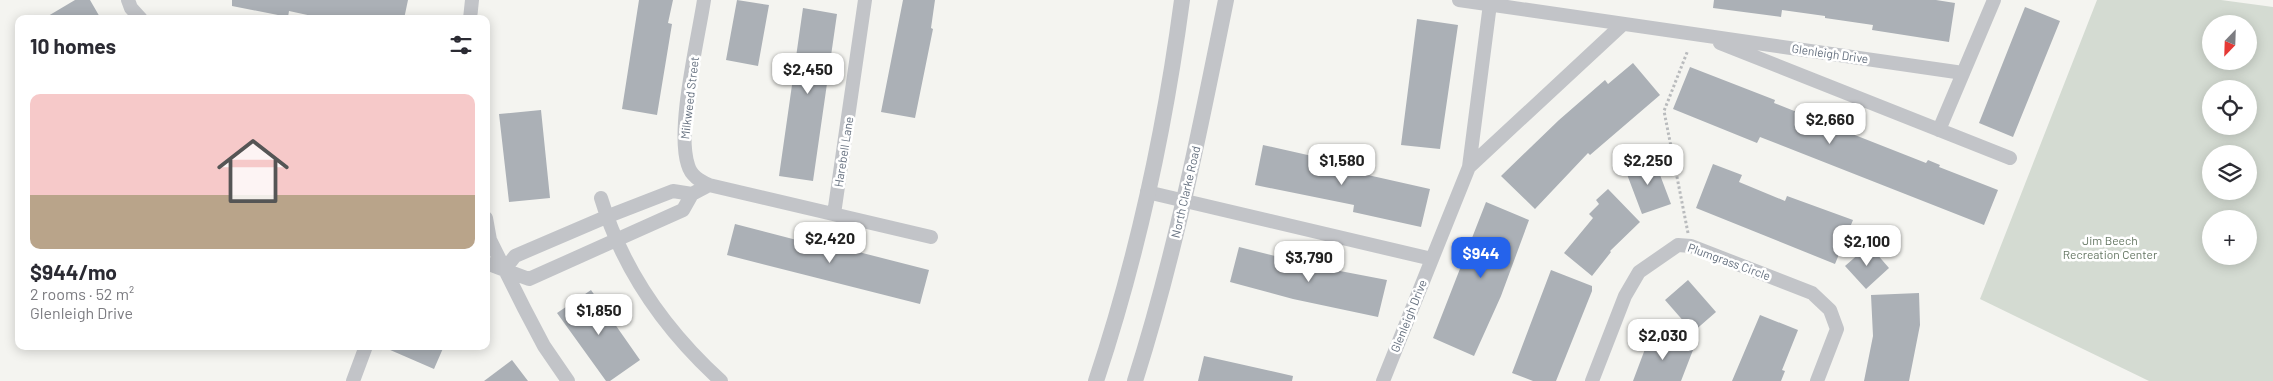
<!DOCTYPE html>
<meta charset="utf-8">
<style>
:root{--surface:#fff;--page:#f7f7f7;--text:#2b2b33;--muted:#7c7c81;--accent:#2563eb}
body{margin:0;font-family:Barlow,sans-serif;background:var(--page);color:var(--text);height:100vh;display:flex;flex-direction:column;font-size:19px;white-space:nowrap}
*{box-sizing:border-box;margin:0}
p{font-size:16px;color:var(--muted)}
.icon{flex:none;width:28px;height:28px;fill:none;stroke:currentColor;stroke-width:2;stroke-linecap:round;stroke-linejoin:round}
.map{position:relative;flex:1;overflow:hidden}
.drawer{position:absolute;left:15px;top:15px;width:475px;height:335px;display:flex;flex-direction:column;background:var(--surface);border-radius:10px;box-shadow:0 2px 12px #0003}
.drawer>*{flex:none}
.needle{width:32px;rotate:203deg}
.controls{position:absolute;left:2202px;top:15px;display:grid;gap:10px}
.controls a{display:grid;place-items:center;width:55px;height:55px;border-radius:50%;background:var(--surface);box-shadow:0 2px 12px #0003;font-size:25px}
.price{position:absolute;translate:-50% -42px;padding:0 11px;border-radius:10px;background:#fff;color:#222;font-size:16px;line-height:32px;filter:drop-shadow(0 1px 2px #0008)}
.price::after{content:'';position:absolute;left:50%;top:30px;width:15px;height:11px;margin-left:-8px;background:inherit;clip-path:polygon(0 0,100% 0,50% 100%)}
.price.active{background:var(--accent);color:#fff}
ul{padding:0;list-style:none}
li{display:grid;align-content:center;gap:10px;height:265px;padding:0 15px}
li span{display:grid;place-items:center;height:155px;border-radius:10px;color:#555}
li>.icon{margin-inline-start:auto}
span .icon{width:90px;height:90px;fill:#fffc;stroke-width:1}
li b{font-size:21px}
h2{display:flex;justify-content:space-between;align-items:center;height:60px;padding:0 15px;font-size:21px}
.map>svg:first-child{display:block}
.green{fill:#d4dbd2;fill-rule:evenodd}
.building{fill:#abb0b6}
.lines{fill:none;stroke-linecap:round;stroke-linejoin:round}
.path{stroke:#b9bbbd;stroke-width:3;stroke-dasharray:2.5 2.5;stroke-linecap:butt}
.minor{stroke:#c2c4c8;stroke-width:14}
.tertiary{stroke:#c2c4c8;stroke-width:16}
.labels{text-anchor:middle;stroke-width:5;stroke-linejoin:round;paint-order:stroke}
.street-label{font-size:12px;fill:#65707f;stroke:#fff}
.park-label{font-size:12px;fill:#657763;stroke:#fff}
</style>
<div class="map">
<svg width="2273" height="381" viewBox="0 0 2273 381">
<rect width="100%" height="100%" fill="#f4f4f0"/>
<path class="green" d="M 2097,0 L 2221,0 L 2273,7 L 2273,381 L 2149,381 L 1980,299 ZM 2211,24 L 2249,24 L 2249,61 L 2211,61 ZM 2211,89 L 2249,89 L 2249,126 L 2211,126 ZM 2211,154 L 2249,154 L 2249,191 L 2211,191 ZM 2211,219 L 2249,219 L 2249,256 L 2211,256 Z"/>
<path class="building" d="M 75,0 L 90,0 L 101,19 L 43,19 Z
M 232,0 L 408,0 L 404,19 L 326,19 L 289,11 L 288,17 L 232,6 Z
M 639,0 L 673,0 L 668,23 L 672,24 L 657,115 L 622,109 Z
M 737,0 L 769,5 L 758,66 L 726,60 Z
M 903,0 L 935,0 L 931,28 L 933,29 L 915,118 L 881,112 Z
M 1714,0 L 1936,0 L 1955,3 L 1949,42 L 1872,30 L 1873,25 L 1825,18 L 1825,16 L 1782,10 L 1781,17 L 1713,8 Z
M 2025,7 L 2060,21 L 2013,137 L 1979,123 Z
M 803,8 L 837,14 L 813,181 L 779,176 Z
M 1417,19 L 1458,25 L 1440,149 L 1401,145 Z
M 1633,63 L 1660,95 L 1590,155 L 1588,153 L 1535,209 L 1501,176 L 1559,120 L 1605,80 L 1608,84 Z
M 1690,67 L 1775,100 L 1774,103 L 1817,120 L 1818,117 L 1839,125 L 1837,128 L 1926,163 L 1928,160 L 1940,165 L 1939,167 L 1998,190 L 1984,225 L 1760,137 L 1757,143 L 1673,109 Z
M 541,110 L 550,198 L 509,202 L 499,114 Z
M 1263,145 L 1352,165 L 1350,171 L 1430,189 L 1421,227 L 1353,212 L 1354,205 L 1255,185 Z
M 1654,159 L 1671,204 L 1642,214 L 1625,169 Z
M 1713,164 L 1742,175 L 1739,182 L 1785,201 L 1787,196 L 1853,220 L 1835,264 L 1696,208 Z
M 1608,189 L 1640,222 L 1610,251 L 1611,252 L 1592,276 L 1564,253 L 1593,218 L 1589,214 L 1599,204 L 1596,200 Z
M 1486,202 L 1529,220 L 1501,296 L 1474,356 L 1433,338 Z
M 735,224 L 839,251 L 839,247 L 929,270 L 920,304 L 727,255 Z
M 1869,245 L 1889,268 L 1866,289 L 1845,266 Z
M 1239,247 L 1319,267 L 1387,280 L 1378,317 L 1293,299 L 1230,282 Z
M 1551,270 L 1592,286 L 1592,291 L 1556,381 L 1533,381 L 1512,373 Z
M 1688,280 L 1716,312 L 1693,332 L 1665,300 Z
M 591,290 L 640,360 L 610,381 L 606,381 L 557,313 Z
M 1919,293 L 1920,325 L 1909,381 L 1864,381 L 1873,336 L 1871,295 Z
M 1760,315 L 1798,330 L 1782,370 L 1785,371 L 1781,381 L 1732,381 Z
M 1651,333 L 1693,350 L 1681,381 L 1633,381 Z
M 381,346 L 444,346 L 434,369 Z
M 1204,356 L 1293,376 L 1292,381 L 1198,381 Z
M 512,360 L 528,381 L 484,381 Z"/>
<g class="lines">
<path class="path" d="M 1688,233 L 1664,111 L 1688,50"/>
<path class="minor" d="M 128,0 L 131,8 L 141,19
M 704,0 C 698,40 676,129 688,165 C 691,176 700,181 709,185 L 931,237
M 1459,0 L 1963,73
M 470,19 L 472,0
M 1720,43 L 2010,158
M 1939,130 L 1994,0
M 1469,167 L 1623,24
M 1147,192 L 1432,259
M 601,198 C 623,271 666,331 721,381
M 834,214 L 865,0
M 486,218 L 490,240 L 524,308 L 544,346 L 568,381
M 486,263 L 529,279 L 683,210 L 692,194 L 709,185
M 505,269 L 515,256 L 606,217 L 673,191 L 692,194
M 353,381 L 366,346
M 1383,381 L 1469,167 L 1490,4
M 1592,381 L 1625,296 L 1639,272 L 1678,245 L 1691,246 L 1812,293 L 1830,310 L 1837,329 L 1817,381"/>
<path class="tertiary" d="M 1096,381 C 1137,258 1165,128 1182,0
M 1135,381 C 1175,255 1200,130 1226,0"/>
</g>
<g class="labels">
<g class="street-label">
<text transform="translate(1830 54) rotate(8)" y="4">Glenleigh Drive</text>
<text transform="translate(690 98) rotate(-83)" y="4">Milkweed Street</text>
<text transform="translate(844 152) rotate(-81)" y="4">Harebell Lane</text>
<text transform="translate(1186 192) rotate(-77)" y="4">North Clarke Road</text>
<text transform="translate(1729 262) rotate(20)" y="4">Plumgrass Circle</text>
<text transform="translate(1409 316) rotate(-68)" y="4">Glenleigh Drive</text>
</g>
<g class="park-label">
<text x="2110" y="245">Jim Beech<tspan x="2110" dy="14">Recreation Center</tspan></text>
</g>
</g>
</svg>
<div class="controls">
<a><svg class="needle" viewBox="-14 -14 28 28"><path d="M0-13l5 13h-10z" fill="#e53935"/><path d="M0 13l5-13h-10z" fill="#7c7c81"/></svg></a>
<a><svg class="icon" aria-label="locate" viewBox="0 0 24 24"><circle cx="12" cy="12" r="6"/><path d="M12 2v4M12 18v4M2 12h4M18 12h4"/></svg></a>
<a><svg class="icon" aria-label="layers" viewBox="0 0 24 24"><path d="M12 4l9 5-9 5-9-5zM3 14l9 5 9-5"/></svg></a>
<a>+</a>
</div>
<b class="price" style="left:808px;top:95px">$2,450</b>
<b class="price" style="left:1830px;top:145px">$2,660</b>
<b class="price" style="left:1342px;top:186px">$1,580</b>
<b class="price" style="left:1648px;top:186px">$2,250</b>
<b class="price" style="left:830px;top:264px">$2,420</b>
<b class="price" style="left:1867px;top:267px">$2,100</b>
<b class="price active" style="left:1481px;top:279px">$944</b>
<b class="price" style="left:1309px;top:283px">$3,790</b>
<b class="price" style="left:599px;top:336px">$1,850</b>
<b class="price" style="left:1663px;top:361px">$2,030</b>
<section class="drawer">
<h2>10 homes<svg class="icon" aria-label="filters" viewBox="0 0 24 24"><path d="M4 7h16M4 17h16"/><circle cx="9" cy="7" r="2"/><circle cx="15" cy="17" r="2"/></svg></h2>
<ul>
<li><span style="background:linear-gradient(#f6c9c9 65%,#b9a48a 0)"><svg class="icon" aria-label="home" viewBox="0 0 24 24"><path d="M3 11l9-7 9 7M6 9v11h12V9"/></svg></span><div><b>$944/mo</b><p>2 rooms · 52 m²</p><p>Glenleigh Drive</p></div></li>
</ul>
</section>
</div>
